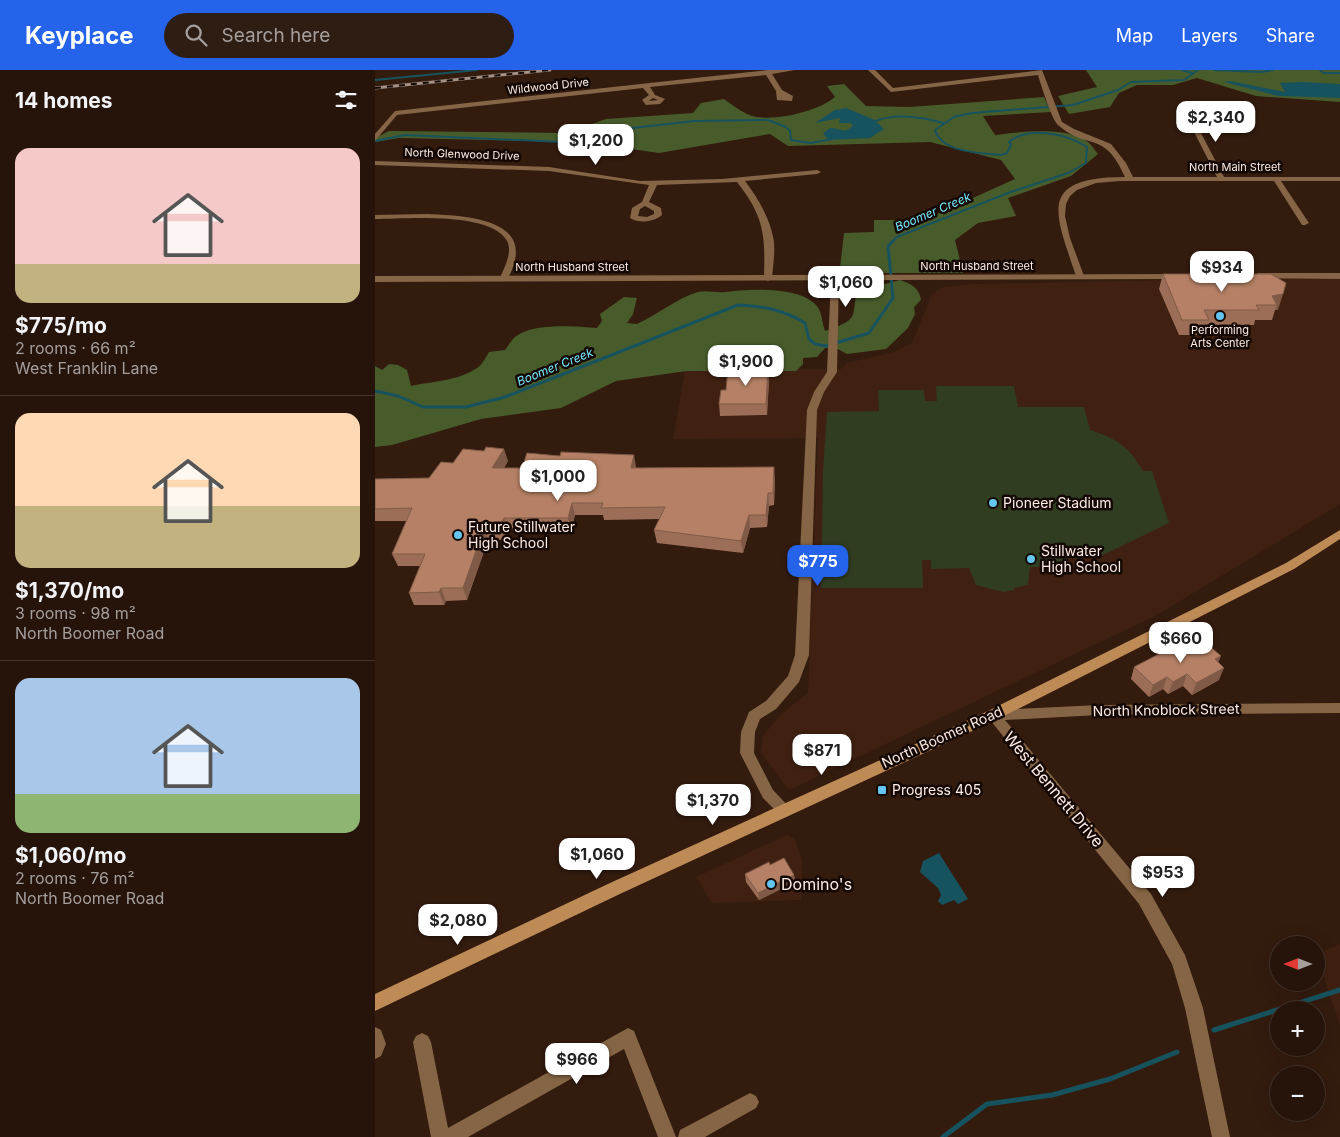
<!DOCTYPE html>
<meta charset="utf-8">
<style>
:root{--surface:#26140a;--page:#2e1d13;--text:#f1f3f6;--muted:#a49e9c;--line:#42332b;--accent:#2563eb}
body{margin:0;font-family:Inter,sans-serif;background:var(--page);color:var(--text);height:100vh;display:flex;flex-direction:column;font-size:19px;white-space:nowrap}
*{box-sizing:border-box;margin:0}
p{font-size:16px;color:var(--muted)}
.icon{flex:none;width:28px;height:28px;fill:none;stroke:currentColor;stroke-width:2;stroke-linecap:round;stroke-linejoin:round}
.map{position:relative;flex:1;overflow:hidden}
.details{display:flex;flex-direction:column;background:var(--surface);width:375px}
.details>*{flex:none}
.needle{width:32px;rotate:270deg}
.controls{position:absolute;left:895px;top:866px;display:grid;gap:10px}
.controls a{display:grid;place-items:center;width:55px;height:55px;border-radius:50%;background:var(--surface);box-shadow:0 5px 20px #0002,0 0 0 1px var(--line);font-size:25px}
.price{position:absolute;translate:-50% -42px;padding:0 11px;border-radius:10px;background:#fff;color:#222;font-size:16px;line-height:32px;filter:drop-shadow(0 1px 2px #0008)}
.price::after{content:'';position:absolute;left:50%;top:30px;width:15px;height:11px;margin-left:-8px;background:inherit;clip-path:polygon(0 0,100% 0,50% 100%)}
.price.selected{background:var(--accent);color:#fff}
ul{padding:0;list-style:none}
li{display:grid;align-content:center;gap:10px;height:265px;padding:0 15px}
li+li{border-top:1px solid var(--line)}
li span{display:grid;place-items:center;height:155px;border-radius:15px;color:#555}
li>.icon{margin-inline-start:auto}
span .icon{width:90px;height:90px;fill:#fffc;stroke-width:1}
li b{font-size:21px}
h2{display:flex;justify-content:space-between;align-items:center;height:60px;padding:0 15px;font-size:21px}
header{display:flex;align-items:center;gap:30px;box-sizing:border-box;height:70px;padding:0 25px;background:var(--accent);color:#fff}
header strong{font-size:24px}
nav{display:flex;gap:28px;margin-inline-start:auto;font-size:18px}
.search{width:350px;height:45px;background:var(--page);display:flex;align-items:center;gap:12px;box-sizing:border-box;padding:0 18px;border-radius:28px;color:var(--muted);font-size:19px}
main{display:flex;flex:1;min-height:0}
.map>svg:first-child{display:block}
.built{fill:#402111}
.green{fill:#313d21}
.forest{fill:#485c2b}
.water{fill:#17535e}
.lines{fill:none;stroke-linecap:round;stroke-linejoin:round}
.stream-far2{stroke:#17535e;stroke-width:2}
.stream-far1{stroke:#17535e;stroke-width:3}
.stream{stroke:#17535e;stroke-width:5}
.minor{fill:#856545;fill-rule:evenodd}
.tertiary{fill:#856545;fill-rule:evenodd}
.secondary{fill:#be8b57;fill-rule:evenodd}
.rail-casing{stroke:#a59086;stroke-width:3}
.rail{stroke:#130804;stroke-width:2;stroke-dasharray:6;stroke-linecap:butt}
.wall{fill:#9c6e57}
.shaded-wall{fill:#7f5a47}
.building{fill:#b58065;stroke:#7f5a47}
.poi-dot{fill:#65c5ee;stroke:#130804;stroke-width:2}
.labels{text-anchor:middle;stroke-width:5;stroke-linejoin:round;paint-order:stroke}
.far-street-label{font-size:11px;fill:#fdebe3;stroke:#130804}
.far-poi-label{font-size:11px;fill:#fdebe3;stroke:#130804}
.far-water-label{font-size:12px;font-style:italic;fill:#76e6fc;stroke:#130804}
.poi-label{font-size:14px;fill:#fdebe3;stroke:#130804;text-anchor:start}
.street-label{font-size:14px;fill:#fdebe3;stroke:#130804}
.near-street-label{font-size:16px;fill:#fdebe3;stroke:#130804}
.near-poi-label{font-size:16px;fill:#fdebe3;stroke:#130804;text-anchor:start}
</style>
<header>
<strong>Keyplace</strong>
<div class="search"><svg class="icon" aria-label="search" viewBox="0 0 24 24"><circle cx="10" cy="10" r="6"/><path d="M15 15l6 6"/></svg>Search here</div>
<nav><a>Map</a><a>Layers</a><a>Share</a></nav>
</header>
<main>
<section class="details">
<h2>14 homes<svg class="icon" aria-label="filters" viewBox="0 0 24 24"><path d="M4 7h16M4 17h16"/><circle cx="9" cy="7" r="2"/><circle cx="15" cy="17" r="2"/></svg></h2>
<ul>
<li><span style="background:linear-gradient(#f6c9c9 75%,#c2b280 0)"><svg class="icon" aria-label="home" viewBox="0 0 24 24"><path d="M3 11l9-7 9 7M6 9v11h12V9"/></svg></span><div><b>$775/mo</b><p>2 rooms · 66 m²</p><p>West Franklin Lane</p></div></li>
<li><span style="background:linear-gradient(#ffd9b3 60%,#c2b280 0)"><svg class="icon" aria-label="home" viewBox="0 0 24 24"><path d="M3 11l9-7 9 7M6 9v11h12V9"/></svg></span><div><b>$1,370/mo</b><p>3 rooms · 98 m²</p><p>North Boomer Road</p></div></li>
<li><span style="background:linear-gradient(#a9c7e8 75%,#8fb573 0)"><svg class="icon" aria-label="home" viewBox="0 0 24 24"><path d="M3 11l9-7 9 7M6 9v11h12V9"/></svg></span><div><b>$1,060/mo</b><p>2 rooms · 76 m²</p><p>North Boomer Road</p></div></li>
</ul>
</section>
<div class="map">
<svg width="965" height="1067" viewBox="0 0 965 1067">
<rect width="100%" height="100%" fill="#331b0e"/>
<path class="built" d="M 965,207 L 965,434 L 782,545 L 414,720 L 386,683 L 388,666 L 406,644 L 433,623 L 443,368 L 298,369 L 310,300 L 466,299 L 472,293 L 518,282 L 537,273 L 557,224 L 568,217 L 598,214 Z
M 412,765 L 420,769 L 427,790 L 426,830 L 337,833 L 321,807 Z
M 965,874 L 965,955 L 941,884 Z"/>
<path class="green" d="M 561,316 L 639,316 L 643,337 L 709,337 L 715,360 C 743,369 754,377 768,401 L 777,401 L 794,453 L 722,488 L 689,489 L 690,497 L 655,497 L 653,515 L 639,518 L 639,520 L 628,522 L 601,515 L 594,498 L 556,499 L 556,490 L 547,490 L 548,518 L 446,518 L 448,401 L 452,342 L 504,341 L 503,320 L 549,320 L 550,331 L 562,331 Z"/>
<path class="forest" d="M 711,0 L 965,0 L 965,32 L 881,26 L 822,8 L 798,15 L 762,15 L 744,23 L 735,37 L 694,44 L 683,26 L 722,17 Z
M 469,14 L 491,36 L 535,37 L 669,27 L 676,42 L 608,46 L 620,65 C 644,62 694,56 713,72 C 717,75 720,81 723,84 L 696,106 L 633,128 L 641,146 L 603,153 L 580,170 L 588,203 L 474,203 L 465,198 L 469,163 L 499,162 L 499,150 L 549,150 L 640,109 L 626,90 L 555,72 L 413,76 L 395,64 L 284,83 L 207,72 L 24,68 L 0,72 L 0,68 L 14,61 L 192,63 L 231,49 L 318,43 L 326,33 L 349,29 C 356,34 364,40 372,44 C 392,54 443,42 460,27 L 452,16 Z
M 525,210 C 536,214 544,217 546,230 L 539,237 L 540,244 L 533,258 L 511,279 L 472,284 L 461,278 L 450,278 L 442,287 L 428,288 L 428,294 L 421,301 L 312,301 L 241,311 L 186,338 L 106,349 L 17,375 L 0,377 L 0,296 L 7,300 L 14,294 L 23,295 L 32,300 L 36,316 C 59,311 83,311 102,298 C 107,295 111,287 114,282 L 130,280 C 134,275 137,268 143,265 C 160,253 201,256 222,258 L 227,251 L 225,244 L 249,227 L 262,228 L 258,244 L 252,253 L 262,254 C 282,245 302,228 323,222 C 332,220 342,223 350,222 C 373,219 420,216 439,233 C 448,241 446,250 450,261 C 490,248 473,246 485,212 L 506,215 Z"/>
<path class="water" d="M 855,11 L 910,22 L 905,13 L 927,12 L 965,14 L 965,28 L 904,26 L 849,12 Z
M 471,38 L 500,50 L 509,59 L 495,68 L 453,70 L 448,63 L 455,58 C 465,58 470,65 478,55 L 475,53 L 464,53 L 465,48 L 440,53 L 460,40 Z
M 564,783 L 593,829 L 583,834 L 579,830 L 567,835 L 563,831 L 566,825 L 563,818 L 545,802 L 548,791 Z"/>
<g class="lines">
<path class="stream-far2" d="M 806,0 L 818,3
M 839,0 L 886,2 L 898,0
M 945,0 L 949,3 L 965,3
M 0,10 L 102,0
M 497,52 C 520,43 545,46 568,53
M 0,71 L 30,65 L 188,72 L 231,61 L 319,51 L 393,50 L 411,57 L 415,61 L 416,70 L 436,73 L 457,69
M 518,171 L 522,167 L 633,123 L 693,103 L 711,93 L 712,77 C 691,64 654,55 634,72 L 636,75 L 632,83 L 626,85 C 606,83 567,83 560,60 L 579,47 L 597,43 L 698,35 L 743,20 L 756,12 L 809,10 L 823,0"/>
<path class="stream-far1" d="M 0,321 L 23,326 L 48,337 L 91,337 L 130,327 L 363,235 C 388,236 409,240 430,253 L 434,269 L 440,274 L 451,276 L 494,263 L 518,228 L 513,176 L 519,170"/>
<path class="stream" d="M 839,960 L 965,920
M 568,1067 L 612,1034 L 677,1025 L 735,1009 L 802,982"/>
<path class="minor" d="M 393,0 L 420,0 L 397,4 L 407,20 L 418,26 L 417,31 L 402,30 L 401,21 L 391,5 L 275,17 L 280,25 L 290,29 L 285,34 L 271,35 L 267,30 L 274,25 L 268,18 L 22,45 L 0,71 L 0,64 L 20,41 ZM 278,28 L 283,30 L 274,31 Z
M 493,0 L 500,0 L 518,18 L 667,0 L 687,52 L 699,59 L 736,74 L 751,93 L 758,107 L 842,107 L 812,48 L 815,46 L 818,48 L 849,107 L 965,107 L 965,111 L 906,111 L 934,153 L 930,155 L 927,155 L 899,111 L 745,111 L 721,113 L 702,120 L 695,126 L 691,134 L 690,146 L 695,168 L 709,206 L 705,209 L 701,206 C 680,143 661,107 750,107 C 729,59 712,81 683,55 C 677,50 666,15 663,5 L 516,22 Z
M 0,91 L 174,97 L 265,111 L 347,109 L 442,100 L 446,102 L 442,104 L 370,111 C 383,128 396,150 399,172 C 400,184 398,196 397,208 L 393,211 L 389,208 C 390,165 390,148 362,112 L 282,115 L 274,132 L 286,138 L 287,145 C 279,152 264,154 255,148 L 257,138 L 267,132 L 274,115 L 174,101 L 0,95 ZM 270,136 L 279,141 L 279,144 L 272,147 L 263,146 L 265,139 Z
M 53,144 C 94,146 166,149 132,210 L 125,208 C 129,198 138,182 132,171 C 115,141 30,149 0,149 L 0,145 Z
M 460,204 L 464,207 L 462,302 L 449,322 L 442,340 L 434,585 L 424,612 L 401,639 L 385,649 L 380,662 L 379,683 L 398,720 L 417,740 L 415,745 L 410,746 L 405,745 L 388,728 L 365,683 L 366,662 L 374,642 L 391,631 L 413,606 L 420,585 L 432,340 L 439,322 L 452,302 L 456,207 Z
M 965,633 L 965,643 L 724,645 L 630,650 L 776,824 L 810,885 L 828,938 L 855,1067 L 837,1067 L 810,938 L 797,894 L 764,834 L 611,645 L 613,641 L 618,640 L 724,635 Z
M 0,957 L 6,960 L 11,974 L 6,986 L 0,989 Z
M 253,958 L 259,961 L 301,1067 L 283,1067 L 249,979 L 93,1067 L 56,1067 L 38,972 L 41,966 L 47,963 L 53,966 L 56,972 L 73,1058 Z
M 375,1023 L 381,1026 L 384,1032 L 381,1038 L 330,1067 L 303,1067 L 305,1060 Z"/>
<path class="tertiary" d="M 883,203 L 965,203 L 965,209 L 880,208 L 879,206 Z
M 806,204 L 807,206 L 803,209 L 0,212 L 0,206 Z"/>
<path class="secondary" d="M 965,460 L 965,469 L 919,499 L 623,649 L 247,823 L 0,941 L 0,924 L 235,813 L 613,641 L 911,493 Z"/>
<g class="rail-casing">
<path id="rail" d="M 0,18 L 175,0"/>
</g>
<use href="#rail" class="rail"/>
</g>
<path class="wall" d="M 788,204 L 896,204 L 903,240 L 900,240 L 897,250 L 880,250 L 879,255 L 832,255 L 830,265 L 804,265 L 784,219 Z
M 394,310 L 392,345 L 345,346 L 344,334 L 351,320 Z
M 109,381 L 133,391 L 129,398 L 261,397 L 261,398 L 400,409 L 399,435 L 394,436 L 392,457 L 375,458 L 368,483 L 282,473 L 279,460 L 285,449 L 229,450 L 228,445 L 200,445 L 196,460 L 133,460 L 129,470 L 113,470 L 92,530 L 71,531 L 69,535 L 39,535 L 34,523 L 45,496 L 23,496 L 17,484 L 32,451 L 0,451 L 0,409 L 54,408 L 78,393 Z
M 815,580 L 843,593 L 844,610 L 817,625 L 808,616 L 793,624 L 788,619 L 774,627 L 756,609 L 759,597 Z
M 395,795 L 419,805 L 420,812 L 384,830 L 371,812 L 370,804 Z"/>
<path class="shaded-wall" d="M 908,224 L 903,240 L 900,240 L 902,235 L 897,226 Z
M 393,298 L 394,310 L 392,345 L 391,334 Z
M 129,379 L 133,391 L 121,410 L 117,398 Z
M 259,385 L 261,397 L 259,410 L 256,398 Z
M 399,397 L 400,409 L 399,435 L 398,423 Z
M 393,423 L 394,436 L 392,457 L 391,445 Z
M 197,433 L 200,445 L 196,460 L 193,448 Z
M 374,445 L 375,458 L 368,483 L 366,471 Z
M 129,448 L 133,460 L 129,470 L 125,457 Z
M 109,458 L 113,470 L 92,530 L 88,518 Z
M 66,518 L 71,531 L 69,535 L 64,522 Z
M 846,586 L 841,598 L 840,589 Z
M 849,598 L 844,610 L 817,625 L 821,613 Z
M 812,604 L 808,616 L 793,624 L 798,612 Z
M 792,607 L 788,619 L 774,627 L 778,615 Z
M 419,805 L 420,812 L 384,830 L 383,823 Z"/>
<path class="building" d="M 788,204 L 896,204 L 911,213 L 908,224 L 897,226 L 902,235 L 881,235 L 884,240 L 829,240 L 834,250 L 807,250 Z
M 393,298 L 391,334 L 344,334 L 346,320 L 351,320 L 353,299 Z
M 111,377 L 129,379 L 117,398 L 147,398 L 152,383 L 185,386 L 186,382 L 259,385 L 256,398 L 399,397 L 398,423 L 393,423 L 391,445 L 374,445 L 366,471 L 279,460 L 290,437 L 226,438 L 228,433 L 197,433 L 193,448 L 129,448 L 125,457 L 109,458 L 88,518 L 66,518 L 64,522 L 34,523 L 50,484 L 17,484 L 37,438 L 0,439 L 0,409 L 54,408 L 66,392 L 78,393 L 88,379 L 109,381 Z
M 807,572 L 815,580 L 830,572 L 846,586 L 840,589 L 849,598 L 821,613 L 812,604 L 798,612 L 792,607 L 778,615 L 759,597 Z
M 409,788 L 419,805 L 383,823 L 370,804 L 394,792 L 395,795 Z"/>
<g class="poi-dot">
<circle cx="845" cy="246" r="5"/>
<circle cx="618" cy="433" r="5"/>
<circle cx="83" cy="465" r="5"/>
<circle cx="656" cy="489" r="5"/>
<rect x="502" y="715" width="10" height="10" rx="2.5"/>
<circle cx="396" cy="814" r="5"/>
</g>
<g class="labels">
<g class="far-street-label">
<text transform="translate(173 16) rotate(-6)" y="4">Wildwood Drive</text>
<text transform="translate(87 84) rotate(2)" y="4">North Glenwood Drive</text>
<text x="860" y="101">North Main Street</text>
<text x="602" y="200">North Husband Street</text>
<text x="197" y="201">North Husband Street</text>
</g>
<g class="far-poi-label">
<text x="845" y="264">Performing<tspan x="845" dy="13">Arts Center</tspan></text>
</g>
<g class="far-water-label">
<text transform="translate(558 142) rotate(-23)" y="4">Boomer Creek</text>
<text transform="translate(180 297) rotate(-22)" y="4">Boomer Creek</text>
</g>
<g class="poi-label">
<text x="628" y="438">Pioneer Stadium</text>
<text x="93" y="462">Future Stillwater<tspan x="93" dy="16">High School</tspan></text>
<text x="666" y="486">Stillwater<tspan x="666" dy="16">High School</tspan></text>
<text x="517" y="725">Progress 405</text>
</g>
<g class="street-label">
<text transform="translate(791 640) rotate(-1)" y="5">North Knoblock Street</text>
<text transform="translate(567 667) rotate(-24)" y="5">North Boomer Road</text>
</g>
<g class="near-street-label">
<text transform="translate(679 719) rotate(50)" y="6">West Bennett Drive</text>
</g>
<g class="near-poi-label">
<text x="406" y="820">Domino's</text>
</g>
</g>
</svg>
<div class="controls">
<a><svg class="needle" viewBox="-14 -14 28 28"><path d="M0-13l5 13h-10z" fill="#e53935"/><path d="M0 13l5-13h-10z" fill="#a49e9c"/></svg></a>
<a>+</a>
<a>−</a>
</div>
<b class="price" style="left:841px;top:73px">$2,340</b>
<b class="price" style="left:221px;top:96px">$1,200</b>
<b class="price" style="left:847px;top:223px">$934</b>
<b class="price" style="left:471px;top:238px">$1,060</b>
<b class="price" style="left:371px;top:317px">$1,900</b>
<b class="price" style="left:183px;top:432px">$1,000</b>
<b class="price selected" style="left:443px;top:517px">$775</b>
<b class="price" style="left:806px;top:594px">$660</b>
<b class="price" style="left:447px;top:706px">$871</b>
<b class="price" style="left:338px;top:756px">$1,370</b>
<b class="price" style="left:222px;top:810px">$1,060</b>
<b class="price" style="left:788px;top:828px">$953</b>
<b class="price" style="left:83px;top:876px">$2,080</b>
<b class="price" style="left:202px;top:1015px">$966</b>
</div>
</main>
